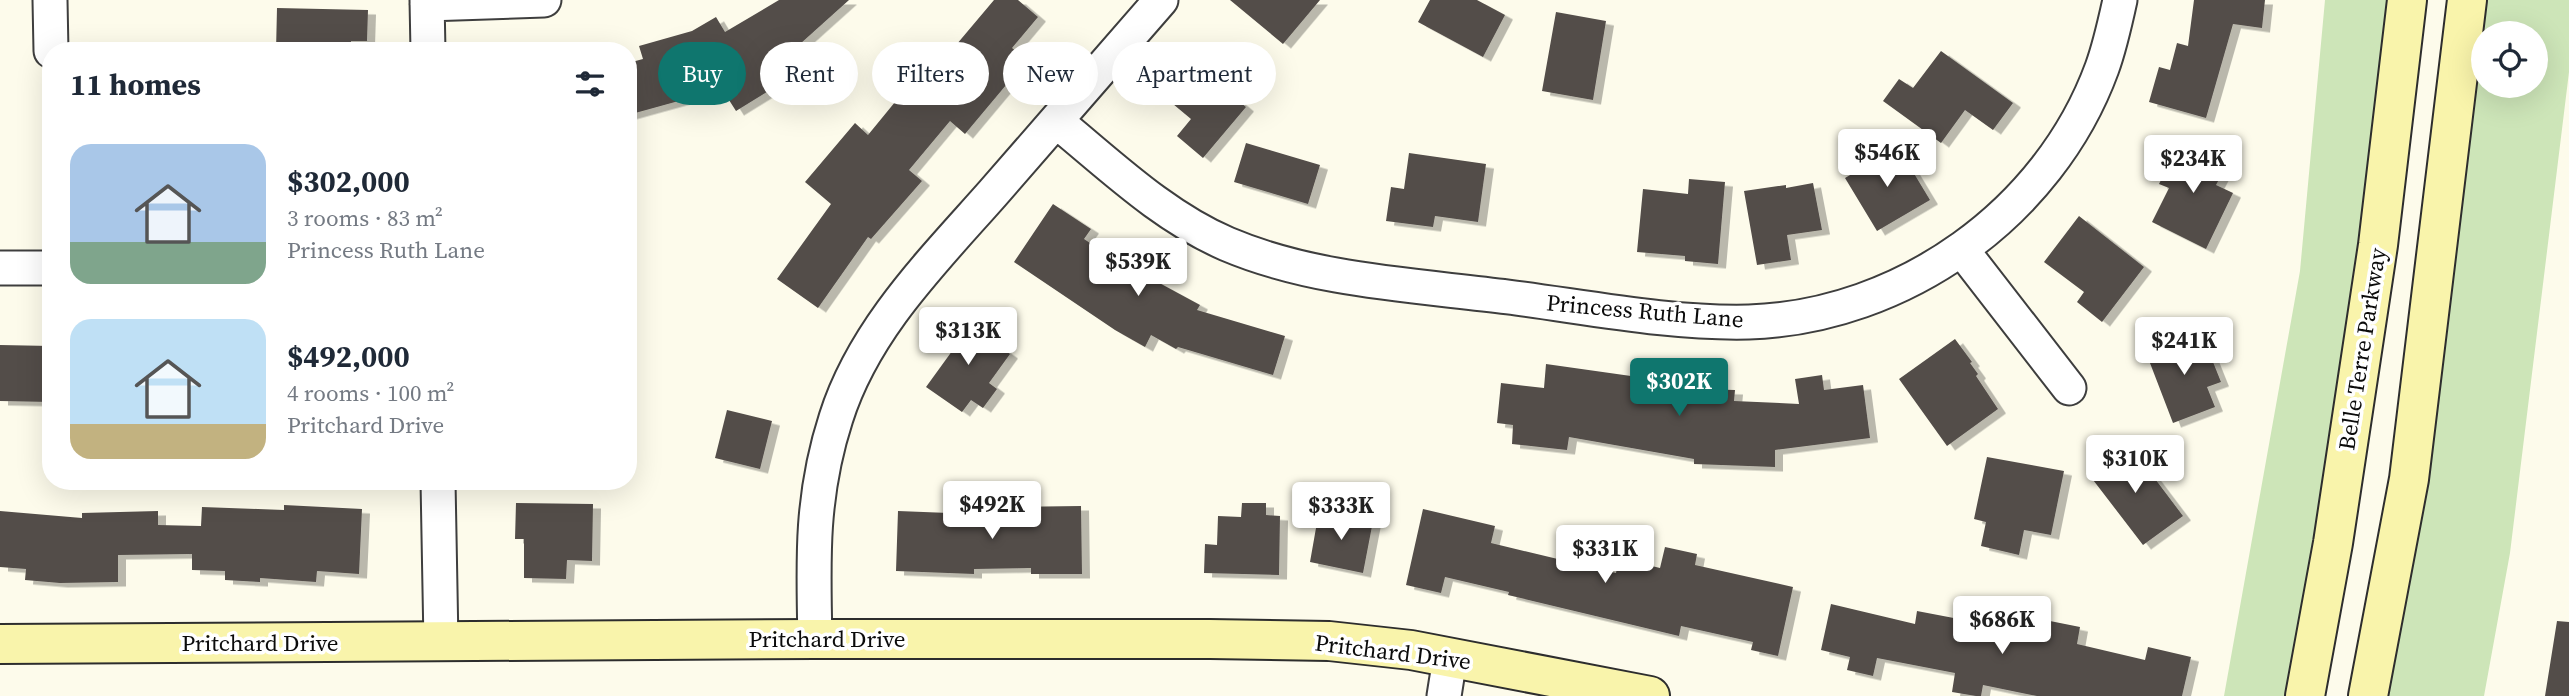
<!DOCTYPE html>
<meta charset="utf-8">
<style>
:root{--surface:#fff;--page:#f2f2f3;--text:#1f2937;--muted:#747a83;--accent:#0f766e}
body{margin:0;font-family:"Source Serif 4",serif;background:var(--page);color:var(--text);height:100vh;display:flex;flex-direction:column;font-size:26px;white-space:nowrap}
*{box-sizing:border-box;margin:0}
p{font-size:23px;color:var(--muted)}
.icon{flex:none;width:38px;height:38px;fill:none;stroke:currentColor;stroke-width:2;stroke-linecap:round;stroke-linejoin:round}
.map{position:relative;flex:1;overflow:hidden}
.details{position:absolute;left:42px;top:42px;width:595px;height:448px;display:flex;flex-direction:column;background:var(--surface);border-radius:28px;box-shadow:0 7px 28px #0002}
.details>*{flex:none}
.top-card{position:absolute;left:658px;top:42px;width:665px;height:63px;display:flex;gap:14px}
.tools{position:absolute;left:2471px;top:21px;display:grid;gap:14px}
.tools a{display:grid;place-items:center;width:77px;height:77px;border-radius:50%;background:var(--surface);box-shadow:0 7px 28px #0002;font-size:35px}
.price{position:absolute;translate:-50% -60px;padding:0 16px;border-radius:7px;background:#fff;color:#222;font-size:23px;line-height:46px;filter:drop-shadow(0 2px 4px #0008)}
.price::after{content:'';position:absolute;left:50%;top:42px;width:21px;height:16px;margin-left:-10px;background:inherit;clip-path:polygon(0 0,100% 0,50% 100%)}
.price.active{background:var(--accent);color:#fff}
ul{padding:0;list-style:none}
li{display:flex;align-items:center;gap:21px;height:175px;padding:0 28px}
li span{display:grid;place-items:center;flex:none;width:196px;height:140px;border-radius:21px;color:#555}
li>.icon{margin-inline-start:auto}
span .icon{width:84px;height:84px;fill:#fffc;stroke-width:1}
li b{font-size:30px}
h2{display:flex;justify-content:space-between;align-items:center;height:84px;padding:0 28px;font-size:30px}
.tag{padding:0 24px;border-radius:32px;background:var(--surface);box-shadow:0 7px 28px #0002;font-size:24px;line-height:63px}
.tag.active{background:var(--accent);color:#fff}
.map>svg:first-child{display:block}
.green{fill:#cde5b8;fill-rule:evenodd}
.building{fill:#534d49;filter:url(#shadow)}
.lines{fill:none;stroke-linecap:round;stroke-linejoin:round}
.street-casing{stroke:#3e3e3e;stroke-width:37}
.secondary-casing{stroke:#2d2d2d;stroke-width:42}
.street{stroke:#fff;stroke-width:33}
.secondary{stroke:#f9f4ab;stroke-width:38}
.labels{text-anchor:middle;stroke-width:7;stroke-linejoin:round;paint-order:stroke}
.street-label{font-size:23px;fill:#0b0b0b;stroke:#fff}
</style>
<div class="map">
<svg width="2569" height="696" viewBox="0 0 2569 696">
<defs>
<filter id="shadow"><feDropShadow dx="8" dy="4.5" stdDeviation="0" flood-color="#0004"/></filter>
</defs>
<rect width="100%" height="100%" fill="#fdfbeb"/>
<path class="green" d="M 2325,0 L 2395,0 L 2364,253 L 2291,696 L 2224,696 L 2300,271 Z
M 2485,0 L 2569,0 L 2569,72 L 2510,553 L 2484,696 L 2384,696 ZM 2483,33 L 2536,33 L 2536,86 L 2483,86 Z"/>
<path class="building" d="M 779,0 L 849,0 L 790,53 L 801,71 L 736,111 L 722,89 L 628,115 L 628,63 L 643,59 L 639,46 L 692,31 L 716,17 L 725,32 Z
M 994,0 L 1018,0 L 1038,17 L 1012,48 L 1027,60 L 965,134 L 950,121 L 909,170 L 922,181 L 871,239 L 868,237 L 818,308 L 777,279 L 831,204 L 805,182 L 855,123 L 868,135 L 927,63 L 935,70 Z
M 1230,0 L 1320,0 L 1283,44 Z
M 1430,0 L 1477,0 L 1505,15 L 1483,57 L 1418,22 Z
M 2194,0 L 2265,0 L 2262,28 L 2233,24 L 2206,118 L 2149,102 L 2159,67 L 2170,70 L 2177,43 L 2188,46 Z
M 277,8 L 368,10 L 367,41 L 351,41 L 351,51 L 276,51 Z
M 1556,12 L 1606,21 L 1593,100 L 1542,91 Z
M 1941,51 L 2013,103 L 1993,130 L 1965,110 L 1941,143 L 1883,101 L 1899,79 L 1913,88 Z
M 1190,60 L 1246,107 L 1203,158 L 1177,136 L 1191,119 L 1161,94 Z
M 2181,140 L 2227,164 L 2216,185 L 2233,193 L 2206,249 L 2152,222 L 2169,188 L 2159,184 Z
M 1246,143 L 1320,165 L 1308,204 L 1234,182 Z
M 1898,147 L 1930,200 L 1877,231 L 1845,178 Z
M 1409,153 L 1486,164 L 1478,222 L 1435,216 L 1433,227 L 1386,221 L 1391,187 L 1404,189 Z
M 1689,179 L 1725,182 L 1718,264 L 1685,261 L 1685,256 L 1637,252 L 1643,189 L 1688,194 Z
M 1813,183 L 1822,230 L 1787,235 L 1791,260 L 1757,265 L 1744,191 L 1786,185 L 1786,188 Z
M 1053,204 L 1091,229 L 1084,239 L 1138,275 L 1139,272 L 1200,305 L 1197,310 L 1285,336 L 1273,375 L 1178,347 L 1176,349 L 1151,335 L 1145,347 L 1115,330 L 1014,262 Z
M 2079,216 L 2144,267 L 2102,322 L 2077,302 L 2084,292 L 2044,262 Z
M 958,316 L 1010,354 L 989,383 L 997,389 L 983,408 L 971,400 L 962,412 L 926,387 L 955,347 L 943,338 Z
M 2186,334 L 2193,353 L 2207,347 L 2221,382 L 2207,387 L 2215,407 L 2173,423 L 2145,350 Z
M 1955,339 L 1972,362 L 1970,363 L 1978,374 L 1976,376 L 1998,409 L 1947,446 L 1899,379 Z
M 0,345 L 51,346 L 51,402 L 0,401 Z
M 1546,364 L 1638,377 L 1636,393 L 1696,404 L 1696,389 L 1735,390 L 1734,401 L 1799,404 L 1795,379 L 1822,375 L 1824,390 L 1863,385 L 1870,438 L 1775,450 L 1775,467 L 1694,464 L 1694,459 L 1569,437 L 1567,450 L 1512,444 L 1513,425 L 1497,423 L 1501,383 L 1544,388 Z
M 727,410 L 772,421 L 760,469 L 715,458 Z
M 2131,447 L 2183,516 L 2143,545 L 2087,472 L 2110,454 L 2115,460 Z
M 1987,457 L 2064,471 L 2051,535 L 2024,530 L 2019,555 L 1981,546 L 1986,522 L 1974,519 Z
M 516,503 L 593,504 L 592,561 L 567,560 L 566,579 L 524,578 L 524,539 L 515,539 Z
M 1242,503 L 1266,503 L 1266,515 L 1280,516 L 1279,575 L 1204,573 L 1205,544 L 1217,545 L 1218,516 L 1241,517 Z
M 284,505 L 362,509 L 359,574 L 317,571 L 316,582 L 260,578 L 260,582 L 225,580 L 225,571 L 192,570 L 192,554 L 118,555 L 118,582 L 60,583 L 25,580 L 26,569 L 0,567 L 0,511 L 82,518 L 82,513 L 158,511 L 158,525 L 201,526 L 202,507 L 284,510 Z
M 1081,506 L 1082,574 L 1031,574 L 1031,568 L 974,569 L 974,574 L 896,571 L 898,511 L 1000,515 L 999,507 Z
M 1423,509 L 1495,526 L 1491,543 L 1616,573 L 1619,558 L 1660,568 L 1665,547 L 1697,554 L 1695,565 L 1793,587 L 1778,656 L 1751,650 L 1753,642 L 1681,626 L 1679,636 L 1508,595 L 1509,592 L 1445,577 L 1441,593 L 1406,585 Z
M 1319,511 L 1373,521 L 1363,573 L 1310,562 Z
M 1831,604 L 1915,624 L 1917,611 L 2027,632 L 2030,617 L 2080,627 L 2077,644 L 2145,660 L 2148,647 L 2191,657 L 2182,696 L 2037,696 L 1983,685 L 1981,696 L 1976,696 L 1952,692 L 1955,673 L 1877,658 L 1873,676 L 1847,670 L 1850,657 L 1821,650 Z
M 2557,621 L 2569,622 L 2569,696 L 2545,696 Z"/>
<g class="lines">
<g class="street-casing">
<path id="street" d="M 50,0 L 51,51
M 427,0 L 428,51
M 427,4 L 544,0
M 1056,121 C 1110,165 1162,216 1227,244 C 1314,281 1415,285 1508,297 C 1586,307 1671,324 1749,322 C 1903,317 2049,213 2102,68 C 2110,46 2115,23 2120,0
M 1962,250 L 2069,388
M 0,268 L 51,268
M 438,481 L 441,643
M 815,639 C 813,559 811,495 836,418 C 864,329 933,261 993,193 C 1049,129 1105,64 1161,0
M 1444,696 L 1450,658"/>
</g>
<g class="secondary-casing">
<path id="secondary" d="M 0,644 L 815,639 L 1210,639 L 1329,641 L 1411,650 L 1650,696
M 2305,696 L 2333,543 L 2378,245 L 2407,0
M 2368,696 L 2409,479 L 2467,0"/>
</g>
<use href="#street" class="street"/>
<use href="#secondary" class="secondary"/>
</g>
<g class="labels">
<g class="street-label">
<text transform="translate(1645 311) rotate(5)" y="8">Princess Ruth Lane</text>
<text transform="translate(2362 349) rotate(-81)" y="8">Belle Terre Parkway</text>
<text x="827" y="647">Pritchard Drive</text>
<text x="260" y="651">Pritchard Drive</text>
<text transform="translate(1393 652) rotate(7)" y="8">Pritchard Drive</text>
</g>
</g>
</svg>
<div class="tools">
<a><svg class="icon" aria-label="locate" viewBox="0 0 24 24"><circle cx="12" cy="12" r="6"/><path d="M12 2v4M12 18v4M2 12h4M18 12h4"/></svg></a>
</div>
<b class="price" style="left:1887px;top:189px">$546K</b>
<b class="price" style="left:2193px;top:195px">$234K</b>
<b class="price" style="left:1138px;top:298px">$539K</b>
<b class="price" style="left:968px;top:367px">$313K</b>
<b class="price" style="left:2184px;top:377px">$241K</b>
<b class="price active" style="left:1679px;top:418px">$302K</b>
<b class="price" style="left:2135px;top:495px">$310K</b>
<b class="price" style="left:992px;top:541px">$492K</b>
<b class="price" style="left:1341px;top:542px">$333K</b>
<b class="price" style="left:1605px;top:585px">$331K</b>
<b class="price" style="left:2002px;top:656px">$686K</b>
<div class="top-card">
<a class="tag active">Buy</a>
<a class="tag">Rent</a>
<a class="tag">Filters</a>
<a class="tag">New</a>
<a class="tag">Apartment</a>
</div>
<section class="details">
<h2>11 homes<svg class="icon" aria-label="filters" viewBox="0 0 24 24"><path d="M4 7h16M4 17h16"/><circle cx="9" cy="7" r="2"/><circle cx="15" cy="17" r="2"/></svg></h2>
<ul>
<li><span style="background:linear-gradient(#a9c7e8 70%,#7fa58c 0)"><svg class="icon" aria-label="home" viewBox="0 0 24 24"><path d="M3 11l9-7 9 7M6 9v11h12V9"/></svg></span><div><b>$302,000</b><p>3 rooms · 83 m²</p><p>Princess Ruth Lane</p></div></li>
<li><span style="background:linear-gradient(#bfe0f5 75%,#c2b280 0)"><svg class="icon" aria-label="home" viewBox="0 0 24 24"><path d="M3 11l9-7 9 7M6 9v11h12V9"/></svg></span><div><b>$492,000</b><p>4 rooms · 100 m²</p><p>Pritchard Drive</p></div></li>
</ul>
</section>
</div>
